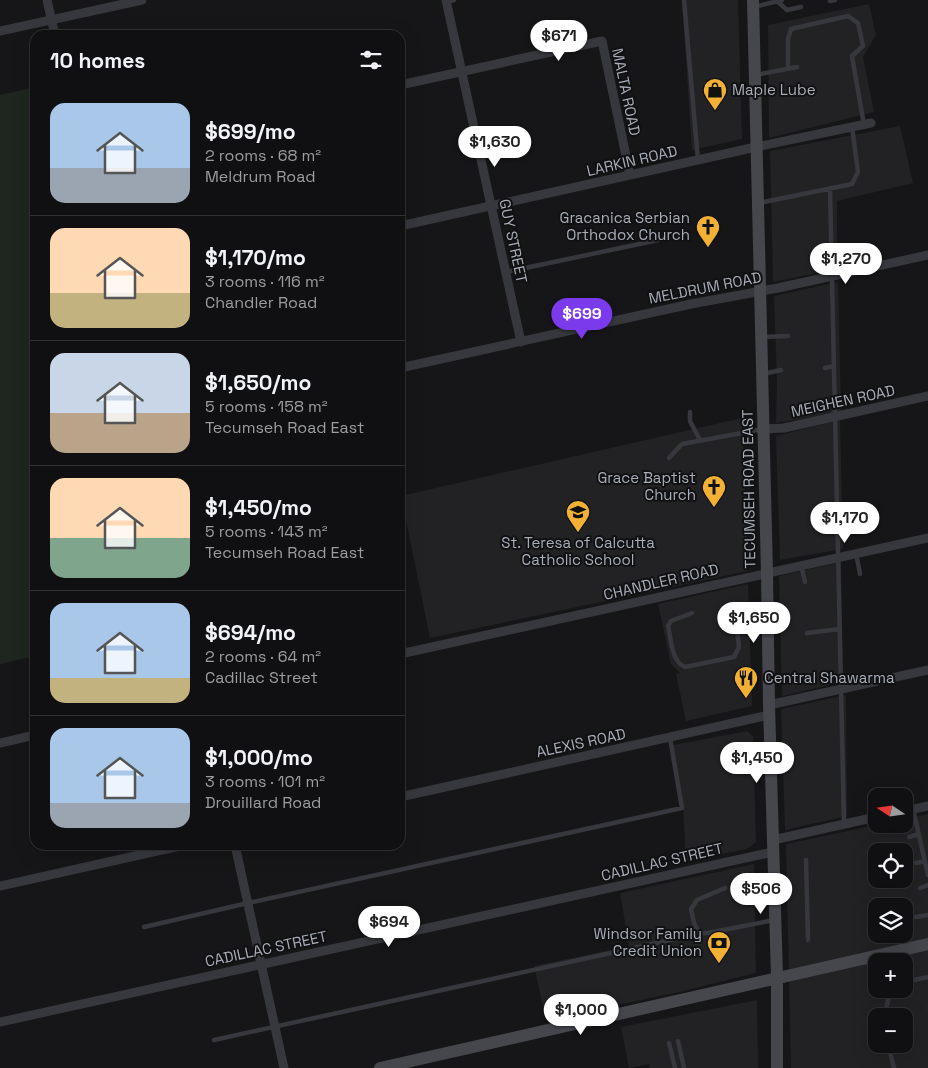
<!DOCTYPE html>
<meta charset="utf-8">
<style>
:root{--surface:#101012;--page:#19191b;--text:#f1f3f6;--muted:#9c9d9f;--line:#303032;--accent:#7c3aed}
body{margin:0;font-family:"Space Grotesk",sans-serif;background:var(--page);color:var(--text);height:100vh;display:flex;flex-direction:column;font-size:19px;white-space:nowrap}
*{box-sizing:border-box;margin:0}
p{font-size:16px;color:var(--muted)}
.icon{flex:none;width:28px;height:28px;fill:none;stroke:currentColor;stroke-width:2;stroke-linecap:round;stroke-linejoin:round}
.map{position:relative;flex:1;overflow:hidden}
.drawer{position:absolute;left:30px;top:30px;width:375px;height:820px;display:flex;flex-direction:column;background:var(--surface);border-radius:15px;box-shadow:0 5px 20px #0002,0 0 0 1px var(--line)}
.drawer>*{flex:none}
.needle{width:32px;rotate:283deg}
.controls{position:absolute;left:868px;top:788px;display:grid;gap:10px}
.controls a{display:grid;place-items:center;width:45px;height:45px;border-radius:10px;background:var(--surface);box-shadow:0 5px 20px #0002,0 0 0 1px var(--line);font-size:25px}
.price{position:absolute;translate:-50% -42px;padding:0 11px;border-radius:18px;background:#fff;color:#222;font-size:16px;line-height:32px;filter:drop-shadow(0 1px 2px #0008)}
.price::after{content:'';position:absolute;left:50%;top:30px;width:15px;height:11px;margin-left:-8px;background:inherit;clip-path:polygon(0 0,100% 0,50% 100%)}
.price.current{background:var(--accent);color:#fff}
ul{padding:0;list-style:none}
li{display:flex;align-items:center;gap:15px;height:125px;padding:0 20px}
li+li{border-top:1px solid var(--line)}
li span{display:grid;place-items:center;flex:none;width:140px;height:100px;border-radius:15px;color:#555}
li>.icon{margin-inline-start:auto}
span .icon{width:60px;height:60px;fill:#fffc;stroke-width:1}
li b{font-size:21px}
h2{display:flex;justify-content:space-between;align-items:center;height:60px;padding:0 20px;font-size:21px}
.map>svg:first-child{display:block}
.built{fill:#222225;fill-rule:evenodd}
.green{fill:#1e261f}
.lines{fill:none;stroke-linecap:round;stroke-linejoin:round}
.lane{stroke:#37383d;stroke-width:4.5}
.street{stroke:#37383d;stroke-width:9}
.secondary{stroke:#45474d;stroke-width:12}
.labels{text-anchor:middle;stroke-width:4;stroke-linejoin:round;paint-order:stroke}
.poi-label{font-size:15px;fill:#a8adb8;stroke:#111113;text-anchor:end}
.street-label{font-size:15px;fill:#a8adb8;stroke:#111113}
</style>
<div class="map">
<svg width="928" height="1068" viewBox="0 0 928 1068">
<rect width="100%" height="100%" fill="#161618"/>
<path class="built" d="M 682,0 L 738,0 L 742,139 L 692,150 Z
M 869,4 L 876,35 L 863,57 L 874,112 L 769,138 L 768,25 Z
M 900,126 L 913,183 L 837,201 L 837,269 L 773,282 L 770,151 Z
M 838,282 L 841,412 L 776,423 L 777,382 L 774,296 Z
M 742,418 L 748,571 L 430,638 L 401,496 Z
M 840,420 L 843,549 L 780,560 L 776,436 Z
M 841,562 L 843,682 L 782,696 L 779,576 Z
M 748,584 L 752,706 L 686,721 L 676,674 L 680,673 L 671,664 L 658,604 Z
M 846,695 L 847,816 L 785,830 L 781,709 Z
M 747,731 L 753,736 L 756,842 L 747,849 L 686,861 L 683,807 L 669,746 Z
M 928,814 L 928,1068 L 791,1068 L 786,844 L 881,824 L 904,824 L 904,819 ZM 876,851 L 904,851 L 904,879 L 876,879 ZM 876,906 L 904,906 L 904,934 L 876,934 ZM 876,961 L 904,961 L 904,989 L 876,989 ZM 876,1016 L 904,1016 L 904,1044 L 876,1044 Z
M 754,864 L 756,973 L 679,992 L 546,1020 L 534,966 L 629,946 L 620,893 Z
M 757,1000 L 758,1068 L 650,1068 L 649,1064 L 629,1068 L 621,1027 Z"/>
<path class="green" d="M 35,87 L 35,656 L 0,664 L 0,95 Z"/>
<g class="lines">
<path class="lane" d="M 684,0 L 698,160
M 777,1 L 787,10 L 801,7
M 830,1 L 835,0
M 446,2 L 454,0
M 754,7 L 782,0
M 788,69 L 788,39 L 791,29 L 848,16 L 858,23 L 863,46 L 852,56 L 864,125
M 756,75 L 797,67
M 830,188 L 844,824
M 759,203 L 852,184 L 858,172 L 852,127
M 506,272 L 668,238
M 763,337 L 788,336
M 825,368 L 834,366
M 763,374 L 781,370
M 690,412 L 690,421 L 700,440
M 669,458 L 682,444 L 763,429
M 856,553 L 860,574
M 801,565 L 805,582
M 692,613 L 671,621 L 668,626 C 671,638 671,661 685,667 L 734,657 L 739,647 L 736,621
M 807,633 L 840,629
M 913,809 L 928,875
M 909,837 L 919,834
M 806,860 L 808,940
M 916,863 L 925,861
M 725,888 L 697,900 L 691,909 L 694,923 L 699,933 L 708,933 L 774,920
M 920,888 L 928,885
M 916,917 L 928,915
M 144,927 L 248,903 L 682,808 L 670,738
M 904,982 L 928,977
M 884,1016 L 890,993 L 889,989
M 214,1040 L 684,937
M 678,1041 L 684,1068
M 669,1043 L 675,1068
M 888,1044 L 894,1068"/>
<path class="street" d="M 47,0 L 55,35
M 446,0 L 521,342
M 0,31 L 142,0
M 400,85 L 602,41 L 630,175
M 400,226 L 756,147 L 871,123
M 400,368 L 691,304 L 778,288 L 928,255
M 763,429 L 784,428 L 928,396
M 400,654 L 928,538
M 769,705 L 928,670
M 0,743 L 35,735
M 400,797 L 769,715
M 904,811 L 928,806
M 773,840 L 876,817
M 235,845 L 284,1068
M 0,886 L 184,845
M 0,1022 L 773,852"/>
<path class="secondary" d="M 753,0 L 767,573 L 769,705 L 777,977 L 777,1068
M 380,1068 L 928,944"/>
</g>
<defs>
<g id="shop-pin" transform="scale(1.25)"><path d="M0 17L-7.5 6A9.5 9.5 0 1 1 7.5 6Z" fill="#f2b134" stroke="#111113"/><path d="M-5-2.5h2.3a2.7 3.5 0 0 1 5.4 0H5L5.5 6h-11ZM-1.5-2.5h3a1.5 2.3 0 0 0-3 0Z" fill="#111"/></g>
<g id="church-pin" transform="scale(1.25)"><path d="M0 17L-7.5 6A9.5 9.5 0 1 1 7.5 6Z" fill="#f2b134" stroke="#111113"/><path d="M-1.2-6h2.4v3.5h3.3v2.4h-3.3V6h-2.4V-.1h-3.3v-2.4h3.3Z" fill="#111"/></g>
<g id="school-pin" transform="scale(1.25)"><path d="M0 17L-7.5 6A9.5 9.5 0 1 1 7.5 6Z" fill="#f2b134" stroke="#111113"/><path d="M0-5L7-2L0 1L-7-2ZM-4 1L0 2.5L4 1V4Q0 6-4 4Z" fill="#111"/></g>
<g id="restaurant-pin" transform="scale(1.25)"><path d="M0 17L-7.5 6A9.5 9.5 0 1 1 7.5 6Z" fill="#f2b134" stroke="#111113"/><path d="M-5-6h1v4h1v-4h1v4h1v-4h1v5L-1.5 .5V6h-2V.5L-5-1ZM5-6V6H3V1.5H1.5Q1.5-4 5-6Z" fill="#111"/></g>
<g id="bank-pin" transform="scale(1.25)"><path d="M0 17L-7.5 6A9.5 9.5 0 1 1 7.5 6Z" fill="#f2b134" stroke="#111113"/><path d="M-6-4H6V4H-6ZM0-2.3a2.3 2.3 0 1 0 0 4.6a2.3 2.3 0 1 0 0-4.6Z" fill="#111"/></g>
</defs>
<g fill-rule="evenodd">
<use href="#shop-pin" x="715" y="90"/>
<use href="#church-pin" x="708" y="227"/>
<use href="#church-pin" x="714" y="487"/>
<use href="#school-pin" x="578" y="512"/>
<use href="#restaurant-pin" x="746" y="678"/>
<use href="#bank-pin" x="719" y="943"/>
</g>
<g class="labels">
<g class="poi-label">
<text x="732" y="95" text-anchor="start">Maple Lube</text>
<text x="690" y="223">Gracanica Serbian<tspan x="690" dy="17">Orthodox Church</tspan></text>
<text x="696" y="483">Grace Baptist<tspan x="696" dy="17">Church</tspan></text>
<text x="578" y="548" text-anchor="middle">St. Teresa of Calcutta<tspan x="578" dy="17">Catholic School</tspan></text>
<text x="764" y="683" text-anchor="start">Central Shawarma</text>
<text x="702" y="939">Windsor Family<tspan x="702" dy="17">Credit Union</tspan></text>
</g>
<g class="street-label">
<text transform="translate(626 92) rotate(78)" y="5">MALTA ROAD</text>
<text transform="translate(632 161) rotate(-13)" y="5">LARKIN ROAD</text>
<text transform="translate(513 241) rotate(78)" y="5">GUY STREET</text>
<text transform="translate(705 288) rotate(-11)" y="5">MELDRUM ROAD</text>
<text transform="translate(843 401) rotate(-12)" y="5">MEIGHEN ROAD</text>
<text transform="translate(749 489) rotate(-91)" y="5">TECUMSEH ROAD EAST</text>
<text transform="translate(661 582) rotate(-13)" y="5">CHANDLER ROAD</text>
<text transform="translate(581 743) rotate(-12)" y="5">ALEXIS ROAD</text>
<text transform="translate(662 862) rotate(-13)" y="5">CADILLAC STREET</text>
<text transform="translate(266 949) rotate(-12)" y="5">CADILLAC STREET</text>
</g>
</g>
</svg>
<div class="controls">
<a><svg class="needle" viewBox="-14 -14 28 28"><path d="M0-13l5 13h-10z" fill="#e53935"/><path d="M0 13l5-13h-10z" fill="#9c9d9f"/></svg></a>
<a><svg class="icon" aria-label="locate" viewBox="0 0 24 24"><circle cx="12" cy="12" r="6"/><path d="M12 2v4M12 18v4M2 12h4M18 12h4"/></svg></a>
<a><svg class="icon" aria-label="layers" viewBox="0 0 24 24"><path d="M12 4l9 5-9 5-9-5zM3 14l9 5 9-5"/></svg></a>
<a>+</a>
<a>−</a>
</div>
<b class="price" style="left:559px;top:62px">$671</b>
<b class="price" style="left:495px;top:168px">$1,630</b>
<b class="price" style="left:846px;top:285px">$1,270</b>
<b class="price current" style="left:582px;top:340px">$699</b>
<b class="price" style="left:845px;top:544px">$1,170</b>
<b class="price" style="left:754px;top:644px">$1,650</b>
<b class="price" style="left:757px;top:784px">$1,450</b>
<b class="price" style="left:761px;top:915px">$506</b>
<b class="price" style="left:389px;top:948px">$694</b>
<b class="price" style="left:581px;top:1036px">$1,000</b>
<section class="drawer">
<h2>10 homes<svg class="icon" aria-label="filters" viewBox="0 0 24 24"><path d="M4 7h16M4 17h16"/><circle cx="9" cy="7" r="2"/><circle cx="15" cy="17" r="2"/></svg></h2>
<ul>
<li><span style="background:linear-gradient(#a9c7e8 65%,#9aa5b1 0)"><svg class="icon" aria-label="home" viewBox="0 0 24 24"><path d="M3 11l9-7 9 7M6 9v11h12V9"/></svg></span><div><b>$699/mo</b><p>2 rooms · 68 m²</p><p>Meldrum Road</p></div></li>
<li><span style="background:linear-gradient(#ffd9b3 65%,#c2b280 0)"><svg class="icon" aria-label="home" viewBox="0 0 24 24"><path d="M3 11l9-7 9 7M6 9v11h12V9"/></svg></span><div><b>$1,170/mo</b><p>3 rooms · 116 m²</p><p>Chandler Road</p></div></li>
<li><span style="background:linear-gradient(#c9d6e8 60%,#b9a48a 0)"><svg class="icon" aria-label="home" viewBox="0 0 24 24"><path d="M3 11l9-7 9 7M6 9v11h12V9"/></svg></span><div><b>$1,650/mo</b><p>5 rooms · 158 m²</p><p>Tecumseh Road East</p></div></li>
<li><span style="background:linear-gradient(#ffd9b3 60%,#7fa58c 0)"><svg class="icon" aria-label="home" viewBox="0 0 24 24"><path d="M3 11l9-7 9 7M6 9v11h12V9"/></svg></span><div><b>$1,450/mo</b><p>5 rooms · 143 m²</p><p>Tecumseh Road East</p></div></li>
<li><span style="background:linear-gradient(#a9c7e8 75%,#c2b280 0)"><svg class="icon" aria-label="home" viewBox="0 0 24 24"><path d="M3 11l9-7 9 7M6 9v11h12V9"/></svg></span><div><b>$694/mo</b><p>2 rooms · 64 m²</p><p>Cadillac Street</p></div></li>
<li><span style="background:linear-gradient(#a9c7e8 75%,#9aa5b1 0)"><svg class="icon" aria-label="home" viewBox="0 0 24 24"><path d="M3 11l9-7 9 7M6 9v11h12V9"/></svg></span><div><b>$1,000/mo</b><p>3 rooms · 101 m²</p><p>Drouillard Road</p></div></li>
</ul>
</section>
</div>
